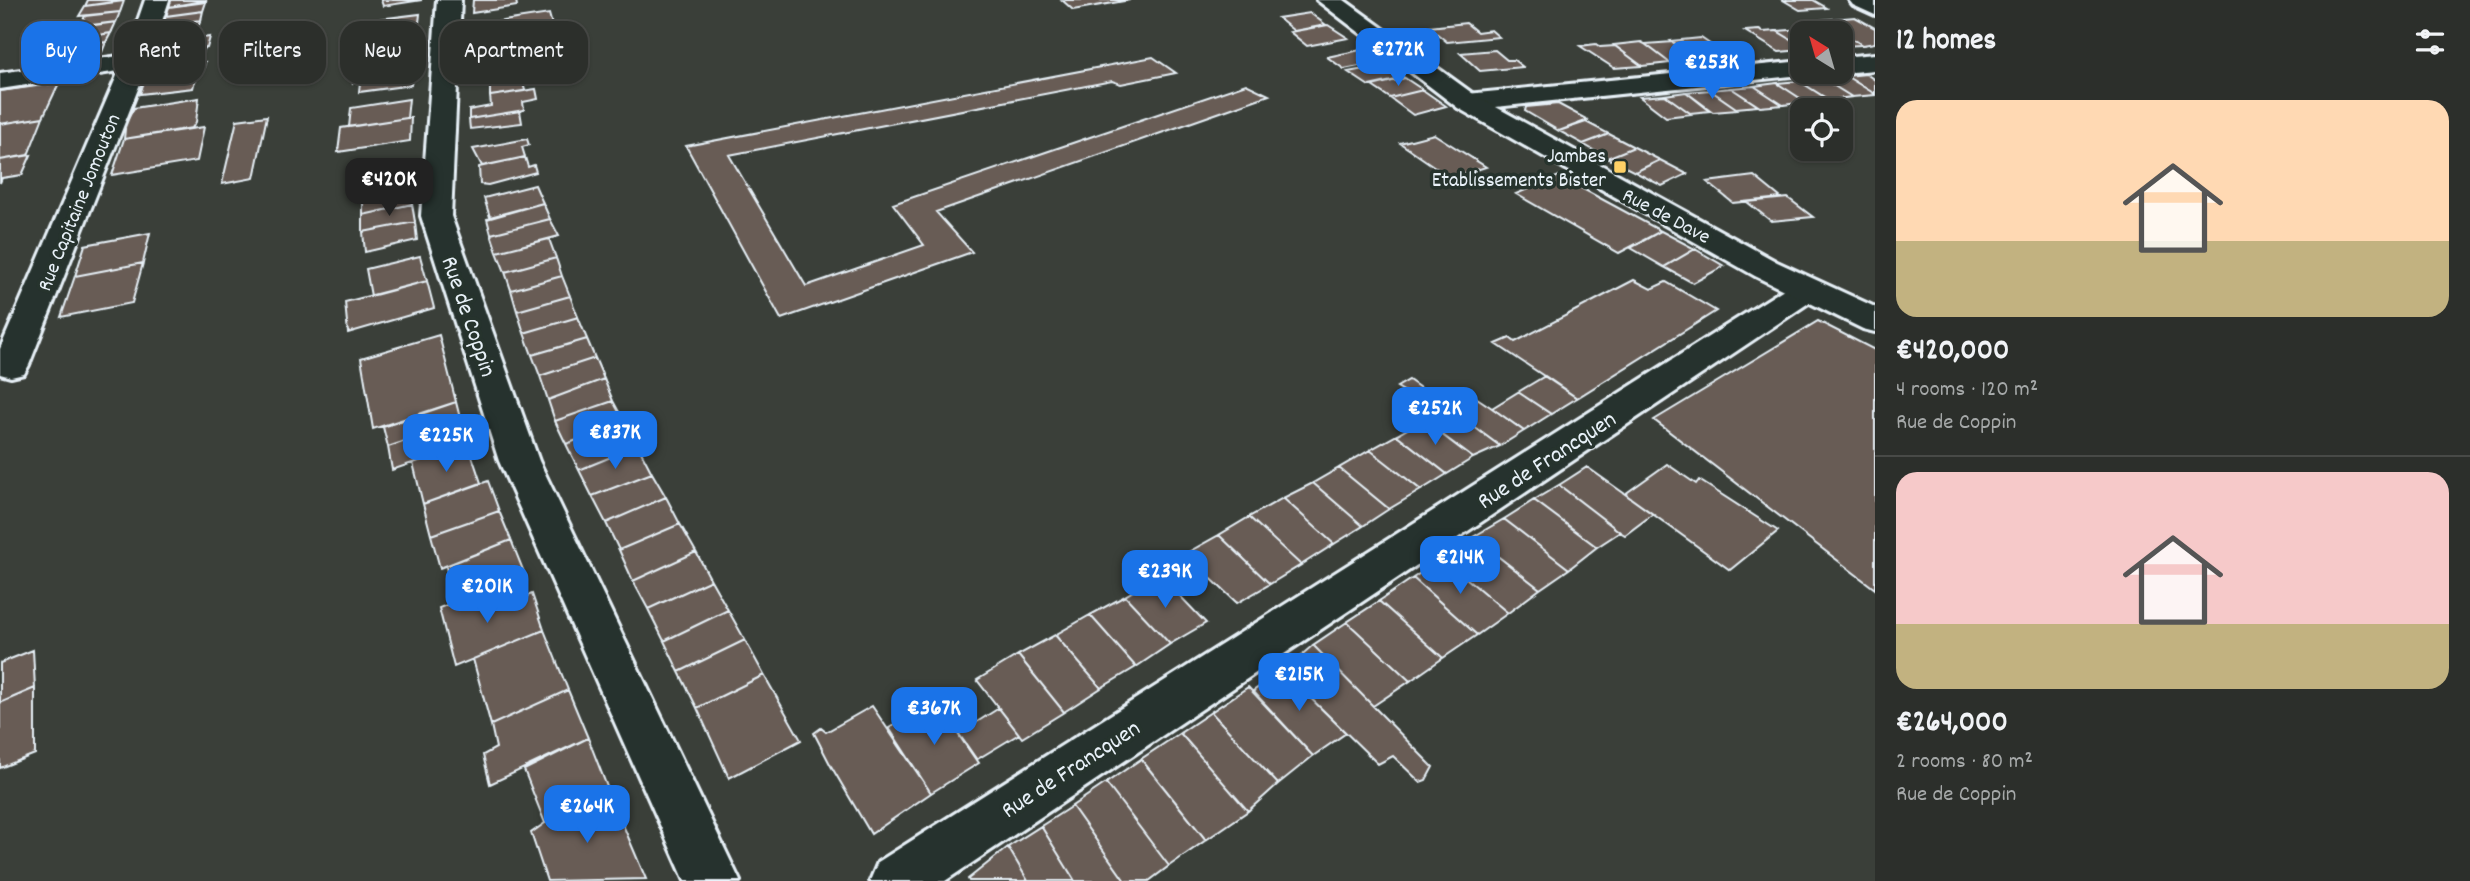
<!DOCTYPE html>
<meta charset="utf-8">
<style>
:root{--surface:#2c2f2b;--page:#383b37;--text:#f1f3f6;--muted:#a6a9a9;--line:#484a47;--accent:#1a73e8}
body{margin:0;font-family:Dekko,sans-serif;background:var(--page);color:var(--text);height:100vh;display:flex;flex-direction:column;font-size:26px;white-space:nowrap}
*{box-sizing:border-box;margin:0}
p{font-size:23px;color:var(--muted)}
.icon{flex:none;width:38px;height:38px;fill:none;stroke:currentColor;stroke-width:2;stroke-linecap:round;stroke-linejoin:round}
.map{position:relative;flex:1;overflow:hidden}
.panel{display:flex;flex-direction:column;background:var(--surface);width:595px}
.panel>*{flex:none}
.guide{position:absolute;left:21px;top:21px;width:665px;height:63px;display:flex;gap:14px}
.needle{width:46px;rotate:323deg}
.controls{position:absolute;left:1790px;top:21px;display:grid;gap:14px}
.controls a{display:grid;place-items:center;width:63px;height:63px;border-radius:14px;background:var(--surface);box-shadow:0 2px 5px #0004,0 0 0 2px var(--line);font-size:35px}
.price{position:absolute;translate:-50% -60px;padding:0 16px;border-radius:14px;background:var(--accent);color:#fff;font-size:23px;line-height:46px;filter:drop-shadow(0 2px 4px #0008)}
.price::after{content:'';position:absolute;left:50%;top:42px;width:21px;height:16px;margin-left:-10px;background:inherit;clip-path:polygon(0 0,100% 0,50% 100%)}
.price.active{background:#222;color:#fff}
ul{padding:0;list-style:none}
li{display:grid;align-content:center;gap:14px;height:371px;padding:0 21px}
li+li{border-top:2px solid var(--line)}
li span{display:grid;place-items:center;height:217px;border-radius:21px;color:#555}
li>.icon{margin-inline-start:auto}
span .icon{width:126px;height:126px;fill:#fffc;stroke-width:1}
li b{font-size:30px}
h2{display:flex;justify-content:space-between;align-items:center;height:84px;padding:0 21px;font-size:30px}
.chip{padding:0 24px;border-radius:21px;background:var(--surface);box-shadow:0 2px 5px #0004,0 0 0 2px var(--line);font-size:24px;line-height:63px}
.chip.active{background:var(--accent);color:#fff}
main{display:flex;flex:1;min-height:0}
.map>svg:first-child{display:block}
.building{fill:#675c54;stroke:#e8f1f8;stroke-width:2}
.lines{fill:none;stroke-linecap:round;stroke-linejoin:round}
.minor-casing{stroke:#e8f1f8;stroke-width:6}
.major-casing{stroke:#e8f1f8;stroke-width:6}
.minor{fill:#26332d;fill-rule:evenodd}
.major{fill:#26332d;fill-rule:evenodd}
.poi-dot{fill:#ffd166;stroke:#26332d;stroke-width:2.5}
.labels{text-anchor:middle;stroke-width:7;stroke-linejoin:round;paint-order:stroke}
.far-poi-label{font-size:21px;fill:#e8f1f8;stroke:#26332d;text-anchor:end}
.far-street-label{font-size:21px;fill:#e8f1f8;stroke:#26332d}
.street-label{font-size:24px;fill:#e8f1f8;stroke:#26332d}
</style>
<main>
<div class="map">
<svg width="1875" height="881" viewBox="0 0 1875 881">
<rect width="100%" height="100%" fill="#3a3f39"/>
<filter id="ink" filterUnits="userSpaceOnUse"><feTurbulence type="fractalNoise" baseFrequency=".0143" numOctaves="2"/><feDisplacementMap in="SourceGraphic" scale="14" xChannelSelector="R" yChannelSelector="G"/><feConvolveMatrix kernelMatrix="1 2 1 2 8 2 1 2 1" color-interpolation-filters="sRGB"/></filter>
<g filter="url(#ink)">
<path class="building" d="M 88,0 L 125,0 L 85,6 Z
M 171,0 L 207,0 L 169,7 Z
M 381,0 L 422,0 L 383,6 Z
M 473,0 L 516,0 L 517,6 L 472,13 Z
M 1062,0 L 1130,0 L 1073,10 Z
M 1783,0 L 1813,0 L 1827,8 L 1800,10 Z
M 124,1 L 120,12 L 79,16 L 85,6 Z
M 206,2 L 203,11 L 166,16 L 169,7 Z
M 203,11 L 201,20 L 163,25 L 166,16 Z
M 120,12 L 116,22 L 80,27 L 85,16 Z
M 1310,13 L 1326,25 L 1294,31 L 1278,18 Z
M 420,14 L 416,48 L 365,54 L 366,47 L 361,47 L 364,29 L 369,28 L 371,20 Z
M 549,14 L 557,43 L 490,52 L 490,23 Z
M 1855,17 L 1875,28 L 1875,43 L 1863,45 L 1820,20 Z
M 201,20 L 197,29 L 160,34 L 163,25 Z
M 116,22 L 111,33 L 70,39 L 76,27 Z
M 1466,23 L 1477,32 L 1491,30 L 1499,37 L 1447,42 L 1429,27 Z
M 1328,25 L 1348,38 L 1307,46 L 1290,32 Z
M 1832,27 L 1863,45 L 1841,46 L 1841,33 L 1811,33 L 1803,29 Z
M 197,29 L 195,38 L 156,44 L 160,34 Z
M 1803,29 L 1811,33 L 1802,33 L 1802,46 L 1777,31 Z
M 1759,30 L 1763,32 L 1777,31 L 1802,46 L 1802,50 L 1779,52 L 1745,31 Z
M 111,33 L 106,42 L 69,48 L 73,39 Z
M 210,37 L 207,48 L 153,55 L 156,44 Z
M 1701,38 L 1729,57 L 1699,60 L 1671,41 Z
M 106,42 L 102,52 L 65,57 L 69,48 Z
M 1641,42 L 1645,44 L 1670,63 L 1642,66 L 1614,45 Z
M 1673,42 L 1699,60 L 1670,63 L 1645,44 Z
M 555,43 L 559,61 L 490,72 L 490,52 Z
M 1596,44 L 1600,47 L 1615,46 L 1642,66 L 1614,68 L 1580,46 Z
M 416,48 L 411,85 L 359,92 L 360,82 L 353,83 L 357,63 L 363,62 L 365,54 Z
M 203,49 L 200,63 L 205,62 L 203,71 L 197,72 L 193,88 L 140,94 L 153,55 Z
M 1365,49 L 1380,62 L 1344,69 L 1327,57 Z
M 1495,50 L 1507,60 L 1514,60 L 1523,67 L 1480,71 L 1460,53 Z
M 1153,57 L 1176,73 L 1121,84 L 1112,81 L 729,155 L 806,286 L 924,245 L 893,204 L 1246,84 L 1269,95 L 936,212 L 972,252 L 781,319 L 686,146 Z
M 1385,65 L 1405,78 L 1369,86 L 1348,72 Z
M 521,74 L 525,91 L 490,96 L 490,79 Z
M 1866,74 L 1875,80 L 1875,94 L 1846,76 Z
M 1846,76 L 1875,94 L 1875,95 L 1852,97 L 1823,79 Z
M 1405,78 L 1423,90 L 1390,98 L 1372,86 Z
M 1823,79 L 1852,97 L 1829,100 L 1799,81 Z
M 1799,81 L 1829,100 L 1806,102 L 1777,83 Z
M 59,83 L 43,117 L 0,124 L 0,91 Z
M 1777,83 L 1806,102 L 1783,105 L 1754,86 Z
M 1754,86 L 1783,105 L 1760,107 L 1731,88 Z
M 1731,88 L 1758,106 L 1736,108 L 1710,90 Z
M 536,89 L 538,99 L 523,102 L 524,110 L 469,119 L 469,110 L 491,106 L 490,96 Z
M 1423,90 L 1446,106 L 1413,115 L 1390,98 Z
M 1710,90 L 1736,108 L 1738,110 L 1713,112 L 1686,92 Z
M 1686,92 L 1710,111 L 1690,113 L 1665,95 Z
M 1665,95 L 1690,113 L 1691,114 L 1666,117 L 1640,97 Z
M 199,98 L 196,122 L 192,128 L 124,139 L 125,129 L 122,129 L 134,108 Z
M 409,99 L 407,118 L 349,127 L 351,108 Z
M 1558,104 L 1588,120 L 1559,131 L 1525,111 L 1526,107 Z
M 520,111 L 522,123 L 470,129 L 469,119 Z
M 267,116 L 254,178 L 222,184 L 237,120 Z
M 43,117 L 28,155 L 0,160 L 0,124 Z
M 407,118 L 411,118 L 410,141 L 338,152 L 341,128 Z
M 1586,122 L 1609,134 L 1583,144 L 1559,131 Z
M 204,127 L 197,161 L 112,175 L 124,139 Z
M 1434,134 L 1486,167 L 1451,178 L 1400,143 Z
M 1609,134 L 1634,147 L 1607,158 L 1583,144 Z
M 527,139 L 529,145 L 522,147 L 525,157 L 482,166 L 473,149 Z
M 1634,147 L 1660,160 L 1635,172 L 1607,158 Z
M 31,155 L 22,175 L 2,178 L 0,183 L 0,160 Z
M 525,157 L 528,167 L 534,165 L 536,172 L 488,185 L 480,184 L 479,167 Z
M 1660,160 L 1687,174 L 1662,186 L 1635,172 Z
M 410,169 L 411,186 L 360,197 L 360,179 Z
M 1559,176 L 1661,231 L 1619,253 L 1516,194 Z
M 1754,176 L 1781,198 L 1733,203 L 1707,182 Z
M 535,185 L 543,203 L 490,217 L 484,198 Z
M 410,187 L 412,204 L 363,215 L 363,196 Z
M 1788,198 L 1813,217 L 1771,221 L 1747,202 Z
M 543,203 L 550,219 L 491,234 L 487,219 Z
M 412,204 L 415,222 L 363,232 L 363,215 Z
M 550,219 L 559,236 L 497,252 L 491,234 Z
M 415,222 L 417,240 L 365,252 L 363,232 Z
M 1661,231 L 1695,249 L 1664,267 L 1631,248 Z
M 150,233 L 143,263 L 75,276 L 85,245 Z
M 549,239 L 556,258 L 505,272 L 497,252 Z
M 1695,249 L 1724,266 L 1693,283 L 1664,267 Z
M 420,256 L 427,281 L 371,296 L 366,269 Z
M 556,258 L 562,276 L 511,290 L 505,272 Z
M 143,263 L 132,303 L 61,317 L 75,276 Z
M 562,276 L 570,296 L 517,311 L 511,290 Z
M 1634,280 L 1651,289 L 1666,282 L 1716,311 L 1577,398 L 1496,344 L 1510,338 L 1515,342 Z
M 427,281 L 434,308 L 348,333 L 345,302 Z
M 570,296 L 578,317 L 524,333 L 517,311 Z
M 578,317 L 587,339 L 532,355 L 524,333 Z
M 1818,321 L 1875,350 L 1875,589 L 1654,420 Z
M 439,335 L 456,402 L 373,429 L 361,358 Z
M 587,339 L 595,358 L 540,376 L 532,355 Z
M 595,358 L 604,379 L 548,400 L 540,376 Z
M 1545,376 L 1577,398 L 1551,414 L 1518,392 Z
M 604,379 L 613,401 L 555,421 L 548,400 Z
M 1409,380 L 1450,409 L 1500,446 L 1473,458 L 1396,400 L 1407,393 L 1397,387 Z
M 1518,392 L 1551,414 L 1524,431 L 1492,408 Z
M 1474,396 L 1492,408 L 1524,431 L 1500,446 L 1450,409 Z
M 613,401 L 625,423 L 566,444 L 555,421 Z
M 456,402 L 461,422 L 388,447 L 383,427 Z
M 1423,420 L 1473,458 L 1447,474 L 1397,435 Z
M 461,422 L 468,444 L 392,470 L 388,447 Z
M 625,423 L 638,446 L 579,470 L 566,444 Z
M 1397,435 L 1447,474 L 1421,490 L 1370,450 Z
M 468,444 L 481,483 L 423,504 L 413,463 Z
M 638,446 L 652,473 L 592,496 L 579,470 Z
M 1370,450 L 1421,490 L 1389,509 L 1339,468 Z
M 1667,464 L 1696,484 L 1699,480 L 1778,531 L 1730,570 L 1625,494 Z
M 1587,467 L 1625,494 L 1653,514 L 1625,535 L 1620,532 L 1559,485 Z
M 1339,468 L 1389,509 L 1363,526 L 1313,483 Z
M 652,473 L 666,497 L 606,523 L 592,496 Z
M 488,481 L 499,511 L 431,535 L 423,504 Z
M 1313,483 L 1363,526 L 1334,544 L 1283,498 Z
M 1559,485 L 1620,532 L 1597,547 L 1534,500 Z
M 666,497 L 680,524 L 619,550 L 606,523 Z
M 1283,498 L 1334,544 L 1301,565 L 1249,517 Z
M 1534,500 L 1597,547 L 1569,569 L 1504,519 Z
M 499,511 L 511,540 L 440,568 L 431,535 Z
M 1249,517 L 1301,565 L 1270,584 L 1219,535 Z
M 1504,519 L 1569,569 L 1540,589 L 1473,537 Z
M 680,524 L 696,552 L 633,581 L 619,550 Z
M 1219,535 L 1270,584 L 1237,603 L 1185,554 Z
M 1473,537 L 1540,589 L 1508,613 L 1442,558 Z
M 511,540 L 525,575 L 453,602 L 446,566 Z
M 696,552 L 711,580 L 648,609 L 633,581 Z
M 1442,558 L 1508,613 L 1477,635 L 1413,578 Z
M 1160,575 L 1206,623 L 1170,644 L 1125,596 Z
M 1413,578 L 1477,635 L 1443,658 L 1379,601 Z
M 711,580 L 728,610 L 664,641 L 648,609 Z
M 492,587 L 498,607 L 532,594 L 544,630 L 454,667 L 439,608 Z
M 1125,596 L 1170,644 L 1136,667 L 1090,615 Z
M 1379,601 L 1443,658 L 1410,681 L 1347,622 Z
M 728,610 L 745,640 L 679,672 L 664,641 Z
M 1090,615 L 1136,667 L 1101,688 L 1055,635 Z
M 1347,622 L 1410,681 L 1373,706 L 1313,645 Z
M 544,630 L 568,690 L 491,725 L 473,659 Z
M 1055,635 L 1101,688 L 1064,712 L 1018,655 Z
M 745,640 L 764,675 L 697,708 L 679,672 Z
M 1313,645 L 1433,767 L 1426,780 L 1420,782 L 1393,756 L 1378,764 L 1283,671 Z
M 33,650 L 35,688 L 0,703 L 0,663 Z
M 1018,655 L 1064,712 L 1022,738 L 977,680 Z
M 1283,671 L 1346,733 L 1313,756 L 1253,691 Z
M 764,675 L 801,740 L 729,778 L 697,708 Z
M 1248,687 L 1313,756 L 1278,784 L 1211,712 Z
M 35,688 L 35,754 L 0,768 L 0,703 Z
M 568,690 L 588,738 L 490,784 L 483,755 L 496,748 L 491,725 Z
M 936,701 L 979,763 L 931,793 L 889,728 Z
M 872,706 L 931,793 L 871,834 L 831,766 L 814,733 L 821,728 L 826,732 Z
M 999,708 L 1019,734 L 976,760 L 958,734 Z
M 1211,712 L 1278,784 L 1248,811 L 1180,733 Z
M 1180,733 L 1248,811 L 1206,840 L 1141,759 Z
M 588,738 L 609,792 L 545,823 L 524,770 Z
M 1141,759 L 1206,840 L 1169,866 L 1106,783 Z
M 1106,783 L 1169,866 L 1149,881 L 1125,881 L 1072,806 Z
M 609,792 L 646,879 L 547,881 L 531,833 L 545,823 Z
M 1072,806 L 1125,881 L 1075,881 L 1041,826 Z
M 1041,826 L 1075,881 L 1028,881 L 1008,847 Z
M 1008,847 L 1028,881 L 969,881 L 968,879 Z"/>
<g class="lines">
<g class="minor-casing">
<path id="minor" d="M 145,0 L 169,0 L 149,61 L 29,365 L 24,374 L 11,377 L 0,374 L 0,349 L 119,71 L 0,89 L 0,73 L 126,55 Z
M 437,0 L 461,0 L 451,216 L 539,461 L 740,881 L 685,881 L 499,461 L 421,216 Z
M 1849,0 L 1875,0 L 1875,15 L 1853,5 Z
M 1875,54 L 1875,70 L 1841,73 L 1838,72 L 1841,72 L 1841,57 Z
M 1802,61 L 1802,72 L 1813,72 L 1811,74 L 1467,110 L 1458,108 L 1454,102 L 1458,96 L 1467,94 Z
M 1807,279 L 1819,282 L 1824,289 L 1819,296 L 945,881 L 870,881 L 878,862 L 1795,282 Z"/>
</g>
<g class="major-casing">
<path id="major" d="M 1317,0 L 1344,0 L 1476,96 L 1777,262 L 1875,307 L 1875,332 L 1863,329 L 1755,276 L 1458,108 Z"/>
</g>
<use href="#minor" class="minor"/>
<use href="#major" class="major"/>
</g>
</g>
<rect class="poi-dot" x="1613" y="160" width="14" height="14" rx="3.5"/>
<g class="labels">
<g class="far-poi-label">
<text x="1606" y="162">Jambes<tspan x="1606" dy="24">Etablissements Bister</tspan></text>
</g>
<g class="far-street-label">
<text transform="translate(78 202) rotate(-68)" y="7">Rue Capitaine Jomouton</text>
<text transform="translate(1667 215) rotate(28)" y="7">Rue de Dave</text>
</g>
<g class="street-label">
<text transform="translate(470 316) rotate(71)" y="8">Rue de Coppin</text>
<text transform="translate(1546 459) rotate(-33)" y="8">Rue de Francquen</text>
<text transform="translate(1070 768) rotate(-33)" y="8">Rue de Francquen</text>
</g>
</g>
</svg>
<div class="controls">
<a><svg class="needle" viewBox="-14 -14 28 28"><path d="M0-13l5 13h-10z" fill="#e53935"/><path d="M0 13l5-13h-10z" fill="#a6a9a9"/></svg></a>
<a><svg class="icon" aria-label="locate" viewBox="0 0 24 24"><circle cx="12" cy="12" r="6"/><path d="M12 2v4M12 18v4M2 12h4M18 12h4"/></svg></a>
</div>
<b class="price" style="left:1398px;top:88px">€272K</b>
<b class="price" style="left:1712px;top:101px">€253K</b>
<b class="price active" style="left:389px;top:218px">€420K</b>
<b class="price" style="left:1435px;top:447px">€252K</b>
<b class="price" style="left:615px;top:471px">€837K</b>
<b class="price" style="left:446px;top:474px">€225K</b>
<b class="price" style="left:1460px;top:596px">€214K</b>
<b class="price" style="left:1165px;top:610px">€239K</b>
<b class="price" style="left:487px;top:625px">€201K</b>
<b class="price" style="left:1299px;top:713px">€215K</b>
<b class="price" style="left:934px;top:747px">€367K</b>
<b class="price" style="left:587px;top:845px">€264K</b>
<div class="guide">
<a class="chip active">Buy</a>
<a class="chip">Rent</a>
<a class="chip">Filters</a>
<a class="chip">New</a>
<a class="chip">Apartment</a>
</div>
</div>
<section class="panel">
<h2>12 homes<svg class="icon" aria-label="filters" viewBox="0 0 24 24"><path d="M4 7h16M4 17h16"/><circle cx="9" cy="7" r="2"/><circle cx="15" cy="17" r="2"/></svg></h2>
<ul>
<li><span style="background:linear-gradient(#ffd9b3 65%,#c2b280 0)"><svg class="icon" aria-label="home" viewBox="0 0 24 24"><path d="M3 11l9-7 9 7M6 9v11h12V9"/></svg></span><div><b>€420,000</b><p>4 rooms · 120 m²</p><p>Rue de Coppin</p></div></li>
<li><span style="background:linear-gradient(#f6c9c9 70%,#c2b280 0)"><svg class="icon" aria-label="home" viewBox="0 0 24 24"><path d="M3 11l9-7 9 7M6 9v11h12V9"/></svg></span><div><b>€264,000</b><p>2 rooms · 80 m²</p><p>Rue de Coppin</p></div></li>
</ul>
</section>
</main>
